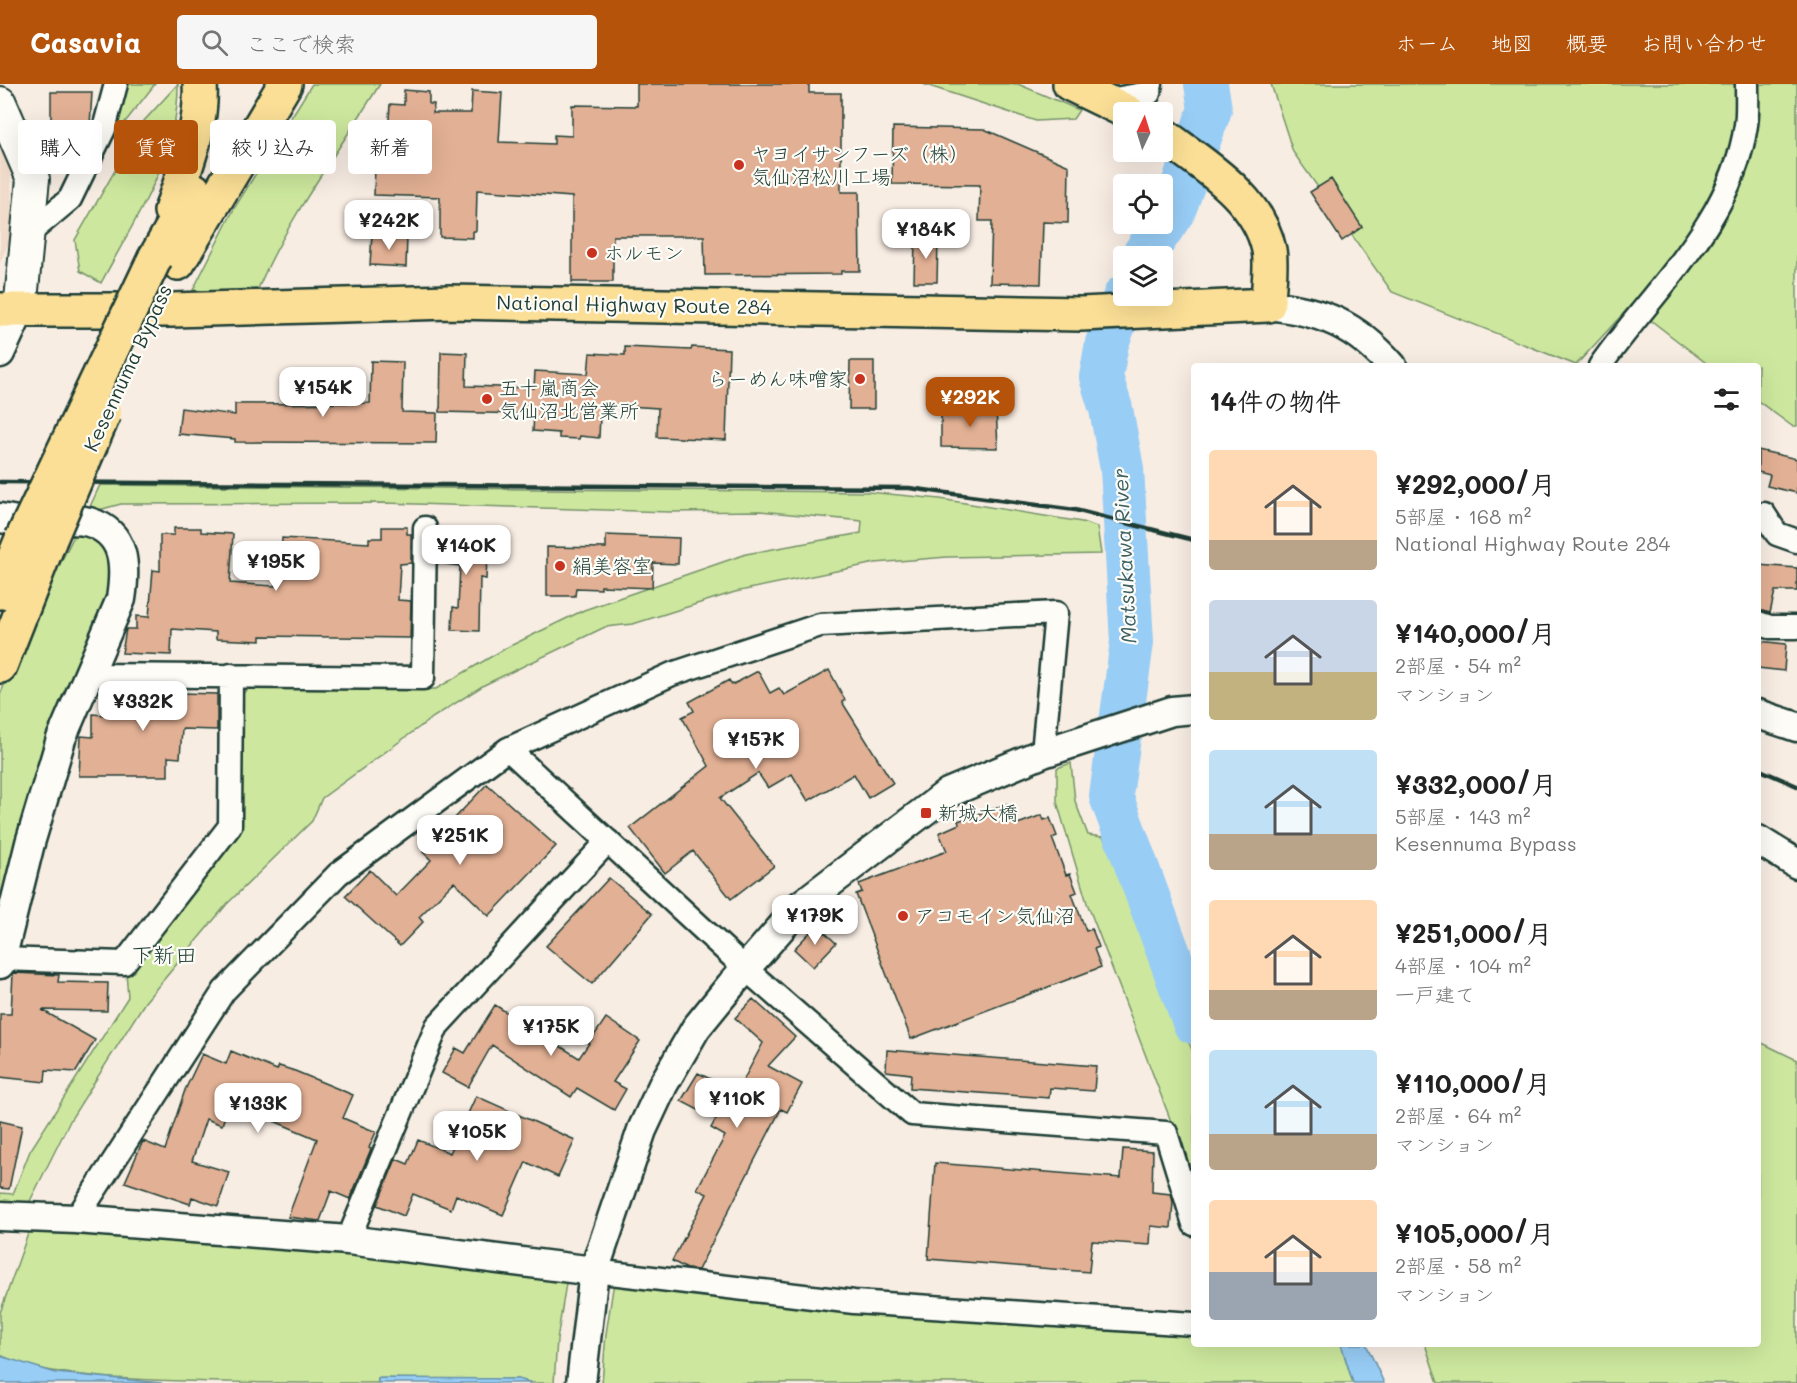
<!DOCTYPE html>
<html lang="ja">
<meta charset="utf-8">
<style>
:root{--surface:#fff;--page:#f6f6f6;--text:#222;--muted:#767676;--accent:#b45309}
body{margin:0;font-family:Mali,"Klee One",sans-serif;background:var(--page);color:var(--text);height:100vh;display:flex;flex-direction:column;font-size:22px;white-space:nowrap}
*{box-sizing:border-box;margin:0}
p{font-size:20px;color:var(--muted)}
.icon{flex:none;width:33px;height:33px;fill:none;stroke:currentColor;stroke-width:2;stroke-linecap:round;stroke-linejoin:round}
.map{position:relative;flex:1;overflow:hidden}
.panel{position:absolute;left:1191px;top:279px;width:570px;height:984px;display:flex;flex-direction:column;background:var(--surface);border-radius:6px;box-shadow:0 6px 24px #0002}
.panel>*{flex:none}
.hud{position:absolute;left:18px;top:36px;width:570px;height:54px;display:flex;gap:12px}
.needle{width:39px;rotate:4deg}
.controls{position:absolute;left:1113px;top:18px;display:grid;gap:12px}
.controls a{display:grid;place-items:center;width:60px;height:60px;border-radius:6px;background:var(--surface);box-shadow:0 6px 24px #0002;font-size:30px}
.price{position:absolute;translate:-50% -51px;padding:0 14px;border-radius:12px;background:#fff;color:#222;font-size:20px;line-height:39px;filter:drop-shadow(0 2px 3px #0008)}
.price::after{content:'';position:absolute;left:50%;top:36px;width:18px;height:14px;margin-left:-9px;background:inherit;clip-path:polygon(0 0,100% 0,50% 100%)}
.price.selected{background:var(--accent);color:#fff}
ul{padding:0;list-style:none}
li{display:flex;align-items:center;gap:18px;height:150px;padding:0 18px}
li span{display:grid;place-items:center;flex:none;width:168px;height:120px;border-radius:6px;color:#555}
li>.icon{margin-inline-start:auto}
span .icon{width:72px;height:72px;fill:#fffc;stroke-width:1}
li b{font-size:26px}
h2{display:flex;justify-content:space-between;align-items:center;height:72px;padding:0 18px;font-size:26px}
.pill{padding:0 21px;border-radius:6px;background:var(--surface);box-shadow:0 6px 24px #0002;font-size:21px;line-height:54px}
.pill.selected{background:var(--accent);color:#fff}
header{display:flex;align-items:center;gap:36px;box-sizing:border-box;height:84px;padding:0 30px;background:var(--accent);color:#fff}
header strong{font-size:28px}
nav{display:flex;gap:33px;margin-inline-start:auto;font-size:21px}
.search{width:420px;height:54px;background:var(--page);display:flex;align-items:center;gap:15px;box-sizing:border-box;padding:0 21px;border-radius:6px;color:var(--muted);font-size:22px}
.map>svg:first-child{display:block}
.built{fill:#f1dbcb}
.green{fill:#cde89e;stroke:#769269;stroke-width:1.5}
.water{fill:#98cdf6;stroke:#6893a8;stroke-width:1.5}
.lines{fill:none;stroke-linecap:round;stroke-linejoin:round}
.river{stroke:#98cdf6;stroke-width:44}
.building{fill:#e2b094;stroke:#1f3d34;stroke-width:1.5}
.minor-casing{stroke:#1f3d34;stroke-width:27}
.tertiary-casing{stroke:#1f3d34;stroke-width:33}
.secondary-casing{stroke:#1f3d34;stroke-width:36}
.trunk-casing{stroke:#1f3d34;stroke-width:38}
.minor{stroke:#fdfcf7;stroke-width:22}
.tertiary{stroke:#fdfcf7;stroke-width:28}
.secondary{stroke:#fdfcf7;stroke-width:32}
.trunk{stroke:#fbdf96;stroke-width:33}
.rail{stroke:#1f3d34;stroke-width:4.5}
.trunk-bridge-casing{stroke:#1f3d34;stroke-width:38;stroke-linecap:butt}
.trunk-bridge{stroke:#fbdf96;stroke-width:33}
.poi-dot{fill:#c8321e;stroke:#fdfcf7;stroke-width:2}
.labels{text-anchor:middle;stroke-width:4.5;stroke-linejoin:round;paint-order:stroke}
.poi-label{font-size:20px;fill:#1f3d34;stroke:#fdfcf7;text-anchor:start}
.street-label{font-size:20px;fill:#1f3d34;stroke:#fdfcf7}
.water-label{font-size:21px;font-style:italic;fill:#3d6164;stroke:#fdfcf7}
.quarter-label{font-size:22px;fill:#1f3d34;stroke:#fdfcf7}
</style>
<header>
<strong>Casavia</strong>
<div class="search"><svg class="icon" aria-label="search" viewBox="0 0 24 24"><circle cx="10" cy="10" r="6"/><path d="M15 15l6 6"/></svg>ここで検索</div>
<nav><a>ホーム</a><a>地図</a><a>概要</a><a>お問い合わせ</a></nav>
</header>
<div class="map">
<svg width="1797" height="1299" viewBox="0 0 1797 1299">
<rect width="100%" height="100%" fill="#f8ede3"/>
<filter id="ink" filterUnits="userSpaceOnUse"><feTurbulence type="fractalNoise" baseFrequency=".0167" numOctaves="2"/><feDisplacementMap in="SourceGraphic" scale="12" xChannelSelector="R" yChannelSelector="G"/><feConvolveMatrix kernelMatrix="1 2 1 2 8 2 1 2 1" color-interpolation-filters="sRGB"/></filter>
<g filter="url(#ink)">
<path class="built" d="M 0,53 L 9,70 L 14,147 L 0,179 Z"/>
<path class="green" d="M 125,0 L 155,0 L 111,56 Z
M 178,0 C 179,73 134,136 101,199 L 80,187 L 75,156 L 143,38 Z
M 312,0 L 380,0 C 341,63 286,137 258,205 L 222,209 L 193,206 L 235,123 Z
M 923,0 L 1018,0 L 1079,26 L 1073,35 L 1036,37 Z
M 1271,0 L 1797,0 L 1797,342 L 1792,342 L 1758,317 L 1758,282 L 1710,282 L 1631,221 L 1576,281 L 1392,208 L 1293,68 Z
M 100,401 L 868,408 L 940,415 L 1082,438 L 1097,443 L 1101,470 L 947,473 L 875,479 L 735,508 L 633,540 L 605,543 L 484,601 L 432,634 L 322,714 L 312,737 L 227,820 L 145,918 L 71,1035 L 25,1127 L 0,1125 L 0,1109 L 13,1110 L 30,1067 L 128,913 L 126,888 L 184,819 L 241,742 L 243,609 L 250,604 L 436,605 L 506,564 L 584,526 L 746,470 L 861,449 L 862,437 L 760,427 L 670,428 L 385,419 L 121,420 L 87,429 Z
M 82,447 L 95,450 L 119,488 L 0,837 L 0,611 L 29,542 L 74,452 Z
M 1071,679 L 1075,717 L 1088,751 L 1103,753 L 1138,826 L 1167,910 L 1194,970 L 1194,1109 L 1169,1032 L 1087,819 L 1057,718 L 1057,684 Z
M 1758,957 L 1797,976 L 1797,1299 L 1438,1299 L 1425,1260 L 1758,1260 Z
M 29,1147 L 226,1153 L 567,1193 L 557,1256 L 554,1299 L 532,1299 L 518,1295 L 378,1295 L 378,1299 C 289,1299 200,1299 112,1294 C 73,1290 35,1288 0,1271 L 0,1229 Z
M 614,1198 C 807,1222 1000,1242 1194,1250 L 1194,1260 L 1341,1260 L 1353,1299 L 602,1299 L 606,1250 Z"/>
<path class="water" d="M 1341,1260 L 1366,1260 L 1384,1299 L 1353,1299 Z
M 0,1272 L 56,1289 L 162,1299 L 0,1299 Z
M 378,1294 L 518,1295 L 532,1299 L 378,1299 Z"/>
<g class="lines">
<path class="river" d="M 1143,172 L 1174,126 L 1210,25 L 1206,0
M 1125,212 L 1107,259 L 1101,293 L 1111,325 L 1122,385 L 1132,558 L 1111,712 L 1194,938"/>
</g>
<path class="building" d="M 637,0 L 809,0 L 809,9 L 841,9 L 841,108 L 859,108 L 860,187 L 841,187 L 841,190 L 705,191 L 704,152 L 613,152 L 613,198 L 572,198 L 572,113 L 477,106 L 476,147 L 473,147 L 473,154 L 440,153 L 440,113 L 374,111 L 376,50 L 388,51 L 390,20 L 404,21 L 404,6 L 429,8 L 429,20 L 434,20 L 433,29 L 471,29 L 472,7 L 502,9 L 499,58 L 554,60 L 554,51 L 572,52 L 572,21 L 637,22 Z
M 51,8 L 92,8 L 90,42 L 51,43 Z
M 893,43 L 984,45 L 1069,82 L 1068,139 L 1043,138 L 1041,200 L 990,199 L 992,137 L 979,137 L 980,101 L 892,100 Z
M 1331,95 L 1362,143 L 1342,157 L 1310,108 Z
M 372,150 L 407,152 L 406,183 L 370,181 Z
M 915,155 L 938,155 L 937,198 L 914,198 Z
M 625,263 L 691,266 L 692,263 L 729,265 L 726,356 L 657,353 L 658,324 L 611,321 L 610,333 L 600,332 L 599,354 L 580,352 L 579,355 L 559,354 L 559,349 L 533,347 L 534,330 L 440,328 L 441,268 L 467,269 L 466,302 L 534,304 L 535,287 L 588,290 L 590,269 L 625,271 Z
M 371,277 L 403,278 L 402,328 L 437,329 L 436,359 L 235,358 L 235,355 L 178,350 L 181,324 L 235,331 L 235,320 L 370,319 Z
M 850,277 L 874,277 L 874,325 L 849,325 Z
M 955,322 L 996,323 L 998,364 L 941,363 L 941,328 L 955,328 Z
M 1758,366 L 1797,375 L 1797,409 L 1767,402 L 1770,391 L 1758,388 Z
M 382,443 L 407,443 L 407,450 L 411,450 L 411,479 L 400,480 L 398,516 L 411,517 L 410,554 L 261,552 L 261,557 L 216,555 L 216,548 L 172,545 L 171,571 L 122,569 L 126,545 L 136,545 L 136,532 L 149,533 L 153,486 L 160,487 L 160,451 L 174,451 L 174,444 L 201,444 L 201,448 L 233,450 L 230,499 L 275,502 L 275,497 L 280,497 L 282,454 L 369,459 L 369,454 L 382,454 Z
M 438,451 L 488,453 L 486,495 L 480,494 L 479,547 L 452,546 L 453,523 L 458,524 L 460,482 L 438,479 Z
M 606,451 L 679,454 L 678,480 L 653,479 L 652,504 L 601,502 L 601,505 L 576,504 L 575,512 L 547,512 L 547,463 L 606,464 Z
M 1758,481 L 1797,484 L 1797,507 L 1775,507 L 1770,529 L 1758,526 Z
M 1758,557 L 1786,560 L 1784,587 L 1758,584 Z
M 829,586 L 845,616 L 842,618 L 893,699 L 868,714 L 854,690 L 808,717 L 792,690 L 768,704 L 758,689 L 720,714 L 774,782 L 731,815 L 693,767 L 665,789 L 630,744 L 709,682 L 682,633 L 694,627 L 689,618 L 729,596 L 732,601 L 758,587 L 770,609 L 779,604 L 784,611 Z
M 105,607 L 217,610 L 217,646 L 182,645 L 180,674 L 168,673 L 168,692 L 79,692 L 81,652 L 93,653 L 93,630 L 104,631 Z
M 487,700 L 556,762 L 489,832 L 454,798 L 419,833 L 423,838 L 400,862 L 345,812 L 370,786 L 396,812 L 431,776 L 423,768 Z
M 1007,720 L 1015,741 L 1042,731 L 1044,736 L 1050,734 L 1057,752 L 1052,754 L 1066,791 L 1070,790 L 1077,808 L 1072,810 L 1086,847 L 1092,845 L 1099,863 L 1094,865 L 1101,883 L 911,955 L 856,810 L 862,808 L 859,800 L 947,767 L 939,749 L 959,740 L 958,737 Z
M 609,794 L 652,830 L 592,900 L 546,862 Z
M 817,841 L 836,859 L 813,883 L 794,865 Z
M 13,889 L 59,891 L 58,898 L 108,899 L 107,927 L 42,926 L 95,956 L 76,988 L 46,986 L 45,998 L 0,993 L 0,930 L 11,930 Z
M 753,915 L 795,953 L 768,982 L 802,1000 L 787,1028 L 781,1025 L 698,1186 L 687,1185 L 672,1177 L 707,1110 L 697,1105 L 725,1052 L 711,1044 L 716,1035 L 681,1017 L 698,989 L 737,1008 L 763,959 L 735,934 Z
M 495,921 L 579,974 L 606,934 L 640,957 L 613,998 L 626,1005 L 614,1026 L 577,1004 L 571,1013 L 492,961 L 468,1003 L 442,989 L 456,964 L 465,969 Z
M 887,966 L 1096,982 L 1094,1007 L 1050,1004 L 1049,1014 L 910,1004 L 911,990 L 886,987 Z
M 231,967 L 277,986 L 279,982 L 295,987 L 353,1011 L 343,1034 L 376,1048 L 369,1064 L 371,1065 L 350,1115 L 331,1107 L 320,1137 L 288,1133 L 317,1055 L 274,1037 L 279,1024 L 234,1006 L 222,1041 L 206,1035 L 192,1077 L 229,1088 L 218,1122 L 192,1113 L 190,1120 L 125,1098 L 143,1057 L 165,1066 L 185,1006 L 202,970 L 226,980 Z
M 476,1012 L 575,1056 L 558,1093 L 526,1078 L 503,1131 L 456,1111 L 451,1125 L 413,1110 L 404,1132 L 377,1121 L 396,1075 L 408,1080 L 418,1056 L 450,1069 Z
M 0,1037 L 22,1042 L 9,1105 L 0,1104 Z
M 1123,1065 L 1153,1067 L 1152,1108 L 1171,1110 L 1173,1118 L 1171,1144 L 1151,1142 L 1150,1161 L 1092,1157 L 1089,1188 L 928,1175 L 935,1079 L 1121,1094 Z"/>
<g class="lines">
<g class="minor-casing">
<path id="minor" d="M 1103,17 L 1149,9 L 1151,0
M 27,151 L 70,115 L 104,45 L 116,0
M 1600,282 C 1653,206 1732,138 1746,41 C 1748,28 1747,14 1747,0
M 1764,430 L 1777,450 L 1797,457
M 1758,539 L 1770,543 L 1797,543
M 91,591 L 423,594 L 425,444
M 508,665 L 747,886 L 912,1030 L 1166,1049 L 1194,1140
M 1,875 L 124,879 L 230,742 L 231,591
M 76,1135 L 224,907 L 338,790 L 508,665 L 672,590 L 820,541 L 1056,529 L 1043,669
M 348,1156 L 437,942 L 608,757
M 594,1187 L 854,1218 L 1194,1240"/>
</g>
<g class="tertiary-casing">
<path id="tertiary" d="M 1268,221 C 1322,227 1355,240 1392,282
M 0,269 L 20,226
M 0,434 C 11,436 22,438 33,439 C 50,440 72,433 89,438 C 126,449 126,482 121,515 L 61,655 L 30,759 L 0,880
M 1758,630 L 1797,643
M 1758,756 L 1797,780
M 0,1132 L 76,1135 L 348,1156 L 594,1187
M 581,1299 L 594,1187 L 642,1046 L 663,1001 L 696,944 L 731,901 L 801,821 L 948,709 L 1043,669 L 1172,627 L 1194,625"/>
</g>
<g class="secondary-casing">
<path id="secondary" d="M 0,19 L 33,95 L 20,226"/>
</g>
<g class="trunk-casing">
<path id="trunk" d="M 1070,0 L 1128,28
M 171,127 C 184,86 203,44 200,0
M 155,174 L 194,106
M 178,179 L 285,0
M 0,226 L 172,226 L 450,218 L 1081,230 L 1268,221 C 1268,204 1272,182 1269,166 C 1258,112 1203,81 1162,50
M 0,508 L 22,455
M 0,582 L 50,455"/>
</g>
<use href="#minor" class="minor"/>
<use href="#tertiary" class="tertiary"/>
<use href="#secondary" class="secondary"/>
<use href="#trunk" class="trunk"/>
<path class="rail" d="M 0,398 L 909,404 L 1075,426 L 1194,456
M 1758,685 L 1797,702"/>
<g class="trunk-bridge-casing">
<path id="trunk-bridge" d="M 22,455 L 155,174
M 50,455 L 104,329"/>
</g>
<use href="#trunk-bridge" class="trunk-bridge"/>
</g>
</g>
<g class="poi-dot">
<circle cx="739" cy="81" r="6"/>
<circle cx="592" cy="169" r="6"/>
<circle cx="860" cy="295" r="6"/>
<circle cx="487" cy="315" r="6"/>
<circle cx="560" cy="482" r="6"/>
<rect x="920" y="723" width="12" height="12" rx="3"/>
<circle cx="903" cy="832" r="6"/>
</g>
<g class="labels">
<g class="poi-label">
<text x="751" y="77">ヤヨイサンフーズ（株）<tspan x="751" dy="23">気仙沼松川工場</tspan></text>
<text x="604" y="176">ホルモン</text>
<text x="848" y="302" text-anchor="end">らーめん味噌家</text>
<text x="499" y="311">五十嵐商会<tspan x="499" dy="23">気仙沼北営業所</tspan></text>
<text x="572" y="489">絹美容室</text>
<text x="938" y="736">新城大橋</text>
<text x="915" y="839">アコモイン気仙沼</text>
</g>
<g class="street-label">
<text transform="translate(634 221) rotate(1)" y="7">National Highway Route 284</text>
<text transform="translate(128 284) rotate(-65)" y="7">Kesennuma Bypass</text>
</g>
<g class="water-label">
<text transform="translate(1125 472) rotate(-93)" y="7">Matsukawa River</text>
</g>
<g class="quarter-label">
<text x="164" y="879">下新田</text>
</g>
</g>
</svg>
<div class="controls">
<a><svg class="needle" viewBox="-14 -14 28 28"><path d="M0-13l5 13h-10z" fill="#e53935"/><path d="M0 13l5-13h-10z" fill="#767676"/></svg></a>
<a><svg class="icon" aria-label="locate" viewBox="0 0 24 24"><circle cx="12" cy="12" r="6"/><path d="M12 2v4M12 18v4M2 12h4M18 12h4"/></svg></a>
<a><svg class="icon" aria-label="layers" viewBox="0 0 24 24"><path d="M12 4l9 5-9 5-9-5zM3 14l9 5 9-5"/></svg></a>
</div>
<b class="price" style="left:389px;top:167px">¥242K</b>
<b class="price" style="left:926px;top:176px">¥184K</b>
<b class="price" style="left:323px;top:334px">¥154K</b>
<b class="price selected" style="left:970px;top:344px">¥292K</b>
<b class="price" style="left:466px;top:492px">¥140K</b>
<b class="price" style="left:276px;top:508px">¥195K</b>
<b class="price" style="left:143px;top:648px">¥332K</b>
<b class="price" style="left:756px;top:686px">¥157K</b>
<b class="price" style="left:460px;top:782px">¥251K</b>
<b class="price" style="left:815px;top:862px">¥179K</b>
<b class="price" style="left:551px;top:973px">¥175K</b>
<b class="price" style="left:737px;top:1045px">¥110K</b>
<b class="price" style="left:258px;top:1050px">¥133K</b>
<b class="price" style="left:477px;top:1078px">¥105K</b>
<div class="hud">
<a class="pill">購入</a>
<a class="pill selected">賃貸</a>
<a class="pill">絞り込み</a>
<a class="pill">新着</a>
</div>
<section class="panel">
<h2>14件の物件<svg class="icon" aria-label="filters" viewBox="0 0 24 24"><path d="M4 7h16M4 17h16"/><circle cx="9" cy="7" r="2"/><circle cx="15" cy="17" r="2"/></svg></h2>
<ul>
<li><span style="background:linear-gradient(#ffd9b3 75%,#b9a48a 0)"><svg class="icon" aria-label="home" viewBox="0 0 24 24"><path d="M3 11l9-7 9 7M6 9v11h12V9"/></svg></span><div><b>¥292,000/月</b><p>5部屋 · 168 m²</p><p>National Highway Route 284</p></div></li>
<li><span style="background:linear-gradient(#c9d6e8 60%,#c2b280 0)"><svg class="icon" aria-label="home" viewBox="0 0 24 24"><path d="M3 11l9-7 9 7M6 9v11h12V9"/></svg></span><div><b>¥140,000/月</b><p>2部屋 · 54 m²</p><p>マンション</p></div></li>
<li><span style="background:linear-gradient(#bfe0f5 70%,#b9a48a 0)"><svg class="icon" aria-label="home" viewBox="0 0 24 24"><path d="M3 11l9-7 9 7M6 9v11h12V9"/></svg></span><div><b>¥332,000/月</b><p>5部屋 · 143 m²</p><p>Kesennuma Bypass</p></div></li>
<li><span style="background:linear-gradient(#ffd9b3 75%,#b9a48a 0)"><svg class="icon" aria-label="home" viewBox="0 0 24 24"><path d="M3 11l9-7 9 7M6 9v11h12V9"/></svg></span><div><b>¥251,000/月</b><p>4部屋 · 104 m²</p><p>一戸建て</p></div></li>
<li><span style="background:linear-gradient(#bfe0f5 70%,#b9a48a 0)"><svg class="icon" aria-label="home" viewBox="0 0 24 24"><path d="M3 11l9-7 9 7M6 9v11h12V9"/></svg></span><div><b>¥110,000/月</b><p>2部屋 · 64 m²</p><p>マンション</p></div></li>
<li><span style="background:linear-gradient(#ffd9b3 60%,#9aa5b1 0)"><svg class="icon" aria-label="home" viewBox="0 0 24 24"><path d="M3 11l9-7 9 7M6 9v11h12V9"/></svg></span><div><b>¥105,000/月</b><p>2部屋 · 58 m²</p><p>マンション</p></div></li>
</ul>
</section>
</div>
